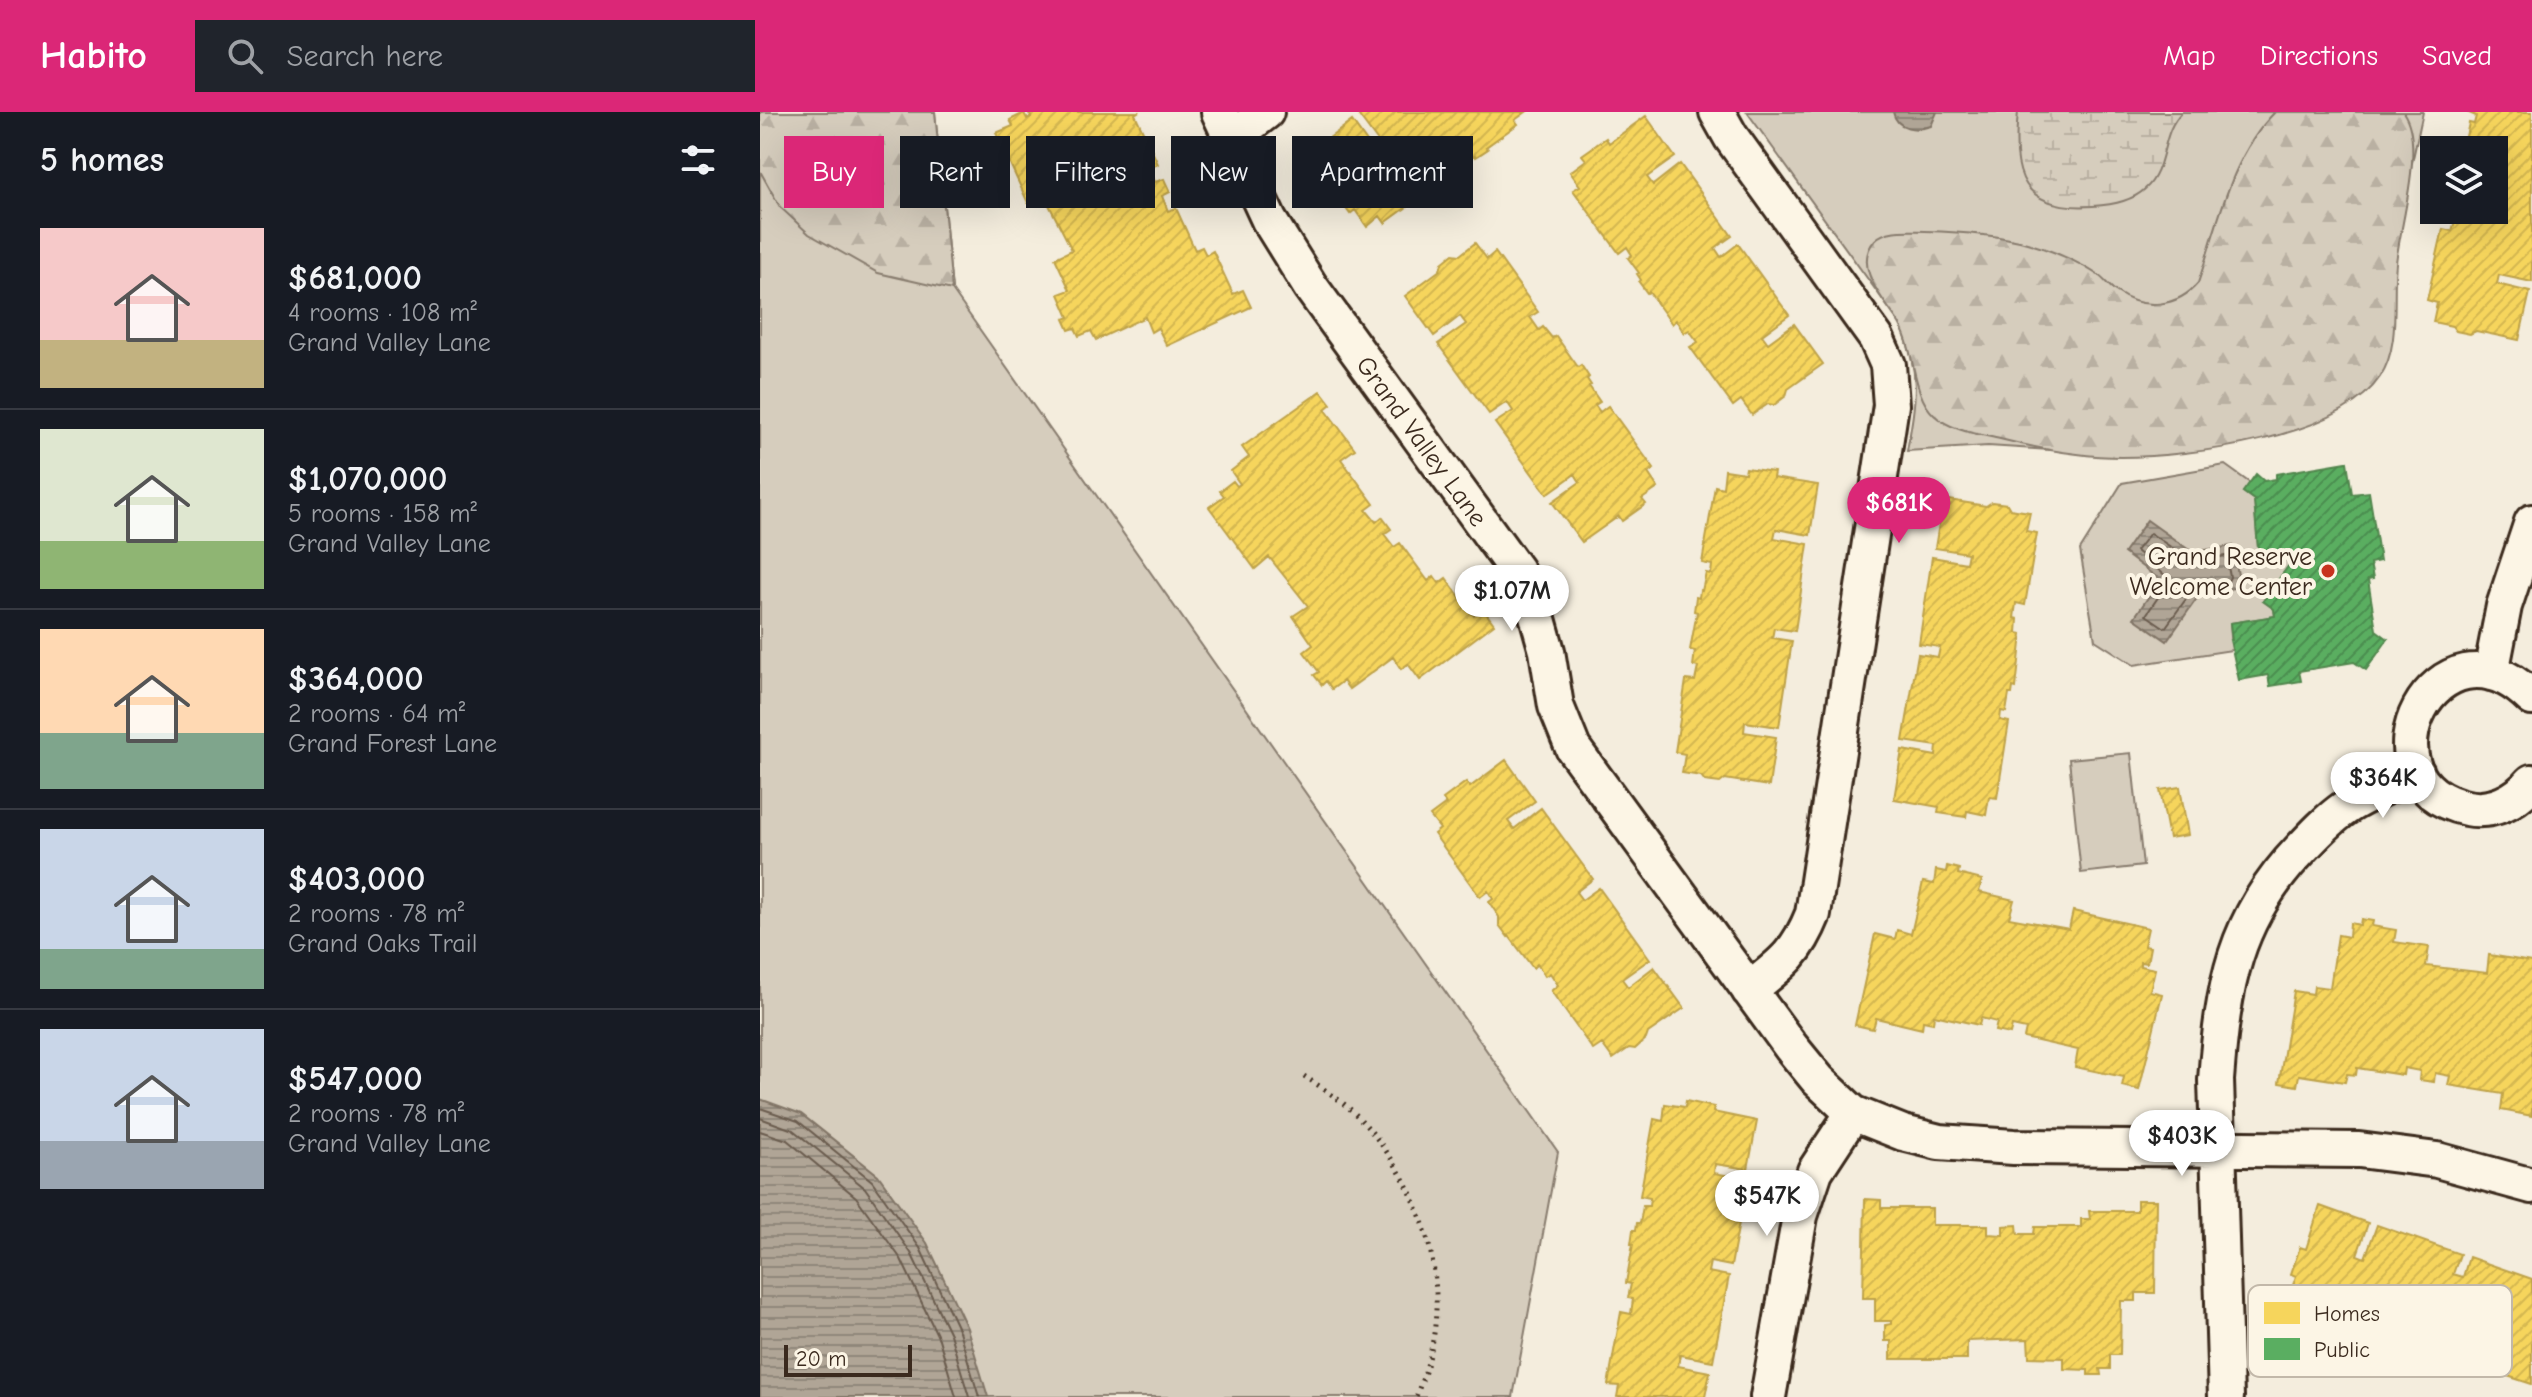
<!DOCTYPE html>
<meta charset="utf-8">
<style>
:root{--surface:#171b24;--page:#20242c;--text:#f1f3f6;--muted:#9ea1a6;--line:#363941;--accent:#db2777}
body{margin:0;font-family:"Comic Neue",sans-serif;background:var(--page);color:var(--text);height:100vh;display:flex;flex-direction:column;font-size:30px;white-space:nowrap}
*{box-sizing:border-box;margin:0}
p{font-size:26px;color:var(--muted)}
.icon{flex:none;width:44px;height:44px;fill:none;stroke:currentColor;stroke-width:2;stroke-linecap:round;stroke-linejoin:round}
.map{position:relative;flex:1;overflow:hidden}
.panel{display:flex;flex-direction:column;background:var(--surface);width:760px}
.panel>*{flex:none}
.banner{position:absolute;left:24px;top:24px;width:760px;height:72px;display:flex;gap:16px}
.controls{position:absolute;left:1660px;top:24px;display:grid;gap:16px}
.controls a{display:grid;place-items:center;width:88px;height:88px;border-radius:0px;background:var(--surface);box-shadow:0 8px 32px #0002;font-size:40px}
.scale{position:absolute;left:24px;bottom:20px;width:128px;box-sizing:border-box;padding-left:8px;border:4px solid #3b2a1e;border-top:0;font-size:22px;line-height:28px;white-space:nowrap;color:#3b2a1e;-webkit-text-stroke:6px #fcf5e5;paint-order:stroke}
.price{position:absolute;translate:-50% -68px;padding:0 18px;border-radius:28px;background:#fff;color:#222;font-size:26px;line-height:52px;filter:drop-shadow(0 2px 4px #0008)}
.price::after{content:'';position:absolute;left:50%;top:48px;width:24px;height:18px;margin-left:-12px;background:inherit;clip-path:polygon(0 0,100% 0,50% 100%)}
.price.selected{background:var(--accent);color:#fff}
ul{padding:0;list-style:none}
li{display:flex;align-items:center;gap:24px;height:200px;padding:0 40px}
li+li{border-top:2px solid var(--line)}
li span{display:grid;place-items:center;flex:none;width:224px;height:160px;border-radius:0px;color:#555}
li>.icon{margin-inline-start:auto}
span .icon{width:96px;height:96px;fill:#fffc;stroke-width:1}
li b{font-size:34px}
h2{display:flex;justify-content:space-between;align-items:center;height:96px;padding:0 40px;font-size:34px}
.chip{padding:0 28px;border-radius:0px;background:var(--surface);box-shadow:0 8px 32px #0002;font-size:28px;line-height:72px}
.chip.selected{background:var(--accent);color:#fff}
header{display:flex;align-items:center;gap:48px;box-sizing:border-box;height:112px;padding:0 40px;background:var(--accent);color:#fff}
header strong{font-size:38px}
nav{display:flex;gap:44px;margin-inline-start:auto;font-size:28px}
.search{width:560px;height:72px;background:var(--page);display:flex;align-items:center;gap:20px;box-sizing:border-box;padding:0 28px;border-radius:0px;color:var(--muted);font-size:30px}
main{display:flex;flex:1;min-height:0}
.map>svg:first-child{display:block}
.grass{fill:#d6cdbd;stroke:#887c6e;stroke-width:2}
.forest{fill:url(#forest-firs);stroke:#887c6e;stroke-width:2}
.wetland{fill:url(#wetland-marsh);stroke:#887c6e;stroke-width:2}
.water{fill:url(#water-rules);stroke:#817466;stroke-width:2}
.homes{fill:url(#homes-hatch);stroke:#bea249;stroke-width:2}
.public{fill:url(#public-hatch);stroke:#51864d;stroke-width:2}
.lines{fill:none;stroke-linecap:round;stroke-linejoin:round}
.shore{stroke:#6a5b4e;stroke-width:2}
.street-casing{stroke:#3b2a1e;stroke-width:40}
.path{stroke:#3b2a1e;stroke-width:5;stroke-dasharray:2 6;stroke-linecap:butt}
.street{stroke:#fcf5e5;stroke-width:34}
.poi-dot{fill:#c8321e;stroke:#fcf5e5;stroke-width:3}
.labels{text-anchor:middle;stroke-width:8;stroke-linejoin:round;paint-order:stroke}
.street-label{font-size:26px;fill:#3b2a1e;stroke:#fcf5e5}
.poi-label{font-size:26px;fill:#3b2a1e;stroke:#fcf5e5;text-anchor:end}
.key{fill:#fcf5e5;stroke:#c2b8a9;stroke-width:2}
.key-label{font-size:22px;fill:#3b2a1e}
</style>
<header>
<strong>Habito</strong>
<div class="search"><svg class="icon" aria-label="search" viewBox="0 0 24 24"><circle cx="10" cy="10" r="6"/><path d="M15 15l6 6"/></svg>Search here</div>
<nav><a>Map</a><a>Directions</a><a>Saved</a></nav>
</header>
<main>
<section class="panel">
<h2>5 homes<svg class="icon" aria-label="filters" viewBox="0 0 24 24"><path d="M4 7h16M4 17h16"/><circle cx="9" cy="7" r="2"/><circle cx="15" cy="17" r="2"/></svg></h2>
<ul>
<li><span style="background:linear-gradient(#f6c9c9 70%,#c2b280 0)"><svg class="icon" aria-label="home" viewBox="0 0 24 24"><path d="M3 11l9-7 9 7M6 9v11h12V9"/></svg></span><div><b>$681,000</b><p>4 rooms · 108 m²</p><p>Grand Valley Lane</p></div></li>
<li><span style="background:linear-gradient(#dfe7d0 70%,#8fb573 0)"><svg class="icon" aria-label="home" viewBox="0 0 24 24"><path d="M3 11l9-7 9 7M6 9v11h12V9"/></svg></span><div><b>$1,070,000</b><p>5 rooms · 158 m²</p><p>Grand Valley Lane</p></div></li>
<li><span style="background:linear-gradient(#ffd9b3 65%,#7fa58c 0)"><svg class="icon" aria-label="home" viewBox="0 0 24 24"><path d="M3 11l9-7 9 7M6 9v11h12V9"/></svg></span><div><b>$364,000</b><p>2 rooms · 64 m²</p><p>Grand Forest Lane</p></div></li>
<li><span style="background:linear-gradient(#c9d6e8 75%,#7fa58c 0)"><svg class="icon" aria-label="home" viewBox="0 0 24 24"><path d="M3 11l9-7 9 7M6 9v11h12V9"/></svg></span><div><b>$403,000</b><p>2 rooms · 78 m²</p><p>Grand Oaks Trail</p></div></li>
<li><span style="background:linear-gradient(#c9d6e8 70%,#9aa5b1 0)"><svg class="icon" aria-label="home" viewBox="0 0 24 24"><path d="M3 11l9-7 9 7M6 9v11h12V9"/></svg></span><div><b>$547,000</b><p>2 rooms · 78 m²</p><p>Grand Valley Lane</p></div></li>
</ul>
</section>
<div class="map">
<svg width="1772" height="1285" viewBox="0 0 1772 1285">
<defs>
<pattern id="forest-firs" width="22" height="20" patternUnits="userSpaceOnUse" patternTransform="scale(2)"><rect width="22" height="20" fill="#d6cdbd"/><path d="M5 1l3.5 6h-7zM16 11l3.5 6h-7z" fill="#b9b0a2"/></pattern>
<pattern id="wetland-marsh" width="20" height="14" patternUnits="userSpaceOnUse" patternTransform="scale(2)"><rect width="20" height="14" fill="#d6cdbd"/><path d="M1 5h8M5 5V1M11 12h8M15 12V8" fill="none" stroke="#b9b0a2"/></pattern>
<pattern id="water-rules" width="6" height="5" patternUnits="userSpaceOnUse" patternTransform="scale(2)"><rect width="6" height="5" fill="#b0a596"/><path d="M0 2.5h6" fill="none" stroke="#90877a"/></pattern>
<pattern id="homes-hatch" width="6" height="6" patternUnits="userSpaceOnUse" patternTransform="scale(2)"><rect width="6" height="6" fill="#f6d55c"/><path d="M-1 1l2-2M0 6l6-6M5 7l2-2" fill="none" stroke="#d4b750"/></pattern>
<pattern id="public-hatch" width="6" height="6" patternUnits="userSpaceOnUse" patternTransform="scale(2)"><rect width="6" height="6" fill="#5aae61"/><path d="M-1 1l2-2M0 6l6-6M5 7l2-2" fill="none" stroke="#4c8e4f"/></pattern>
</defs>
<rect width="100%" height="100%" fill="#f4eddd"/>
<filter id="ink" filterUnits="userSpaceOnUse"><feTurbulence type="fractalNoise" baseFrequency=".0125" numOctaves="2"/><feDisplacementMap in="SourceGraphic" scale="16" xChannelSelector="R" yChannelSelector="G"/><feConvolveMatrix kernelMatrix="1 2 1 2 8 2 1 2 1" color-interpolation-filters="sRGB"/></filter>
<g filter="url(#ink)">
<path class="grass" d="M 0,0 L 175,0 L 192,178 L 798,1040 L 753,1285 L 0,1285 Z
M 987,0 L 1663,0 L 1652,51 L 1290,338 L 1228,334 L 1147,339 C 1156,288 1161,262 1141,213 Z
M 1465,353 L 1490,371 L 1483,380 L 1494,388 L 1498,436 L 1511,444 L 1530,441 L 1532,449 L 1503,489 L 1514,497 L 1515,504 L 1470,511 L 1472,538 L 1374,553 L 1335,528 L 1320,438 L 1362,371 Z
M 1371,641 L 1383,754 L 1321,761 L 1309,647 Z"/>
<path class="forest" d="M 0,0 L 175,0 L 192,178 L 118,161 L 49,122 L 20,95 L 0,59 Z
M 1515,0 L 1643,0 C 1666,32 1640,112 1636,151 C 1632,188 1641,233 1620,265 C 1580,326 1429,345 1361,345 C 1321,345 1279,337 1240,327 C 1218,322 1191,319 1174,303 C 1151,282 1156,236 1137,208 C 1123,187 1092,153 1115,128 C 1126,116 1150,119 1165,119 C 1199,120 1235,122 1267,131 C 1291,138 1317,149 1338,163 C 1345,168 1350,176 1357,180 C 1383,199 1418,195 1438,171 C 1458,113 1470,45 1515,0 Z"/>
<path class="wetland" d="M 1258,0 L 1422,0 C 1400,21 1408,57 1385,77 C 1371,90 1351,93 1333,94 C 1261,99 1252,63 1258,0 Z"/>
<path class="water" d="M 1133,0 L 1177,0 L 1171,14 C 1156,19 1137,18 1133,0 Z
M 1387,408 L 1432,440 L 1473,434 L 1480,475 L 1440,482 L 1407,529 L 1374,506 L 1400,468 L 1364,441 Z
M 0,987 L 41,1002 L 118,1063 L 167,1131 L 207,1216 L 228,1285 L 0,1285 Z"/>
<path class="homes" d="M 268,0 L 378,0 L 375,2 L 398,52 L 389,56 L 395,70 L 404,67 L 410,80 L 402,84 L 408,99 L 416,96 L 435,138 L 442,135 L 446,143 L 453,139 L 473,182 L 483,178 L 491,195 L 407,234 L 398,216 L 391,220 L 385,205 L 336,228 L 331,219 L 319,224 L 315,216 L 309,218 L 304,207 L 309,205 L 299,182 L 310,178 L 295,146 L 312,138 L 284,83 L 268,91 L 236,21 L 253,14 L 250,8 L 264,1 L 267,7 L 271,5 Z
M 605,0 L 766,0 L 755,8 L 758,12 L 726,35 L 728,37 L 716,45 L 715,43 L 709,47 L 707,45 L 693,56 L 689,52 L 682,57 L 688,65 L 625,111 L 620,104 L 607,115 L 595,98 L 590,102 L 573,79 L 578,75 L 552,39 L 592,9 L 612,37 L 619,31 L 599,4 Z
M 1707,0 L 1772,0 L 1772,170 L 1739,163 L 1737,172 L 1770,180 L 1759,228 L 1716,219 L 1710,222 L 1696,219 L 1692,214 L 1673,210 L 1677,191 L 1667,188 L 1683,117 L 1692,119 L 1696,105 L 1691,104 L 1692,98 L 1734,98 L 1734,38 L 1697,38 L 1702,29 L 1705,29 L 1709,11 L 1714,12 L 1716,4 Z
M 886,4 L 915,45 L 887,65 L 893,73 L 920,52 L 972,124 L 955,136 L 961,145 L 978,132 L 1029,203 L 1002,223 L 1008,231 L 1034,212 L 1063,252 L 1028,277 L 1026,284 L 1014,293 L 1008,292 L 992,303 L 981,288 L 973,294 L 930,235 L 938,230 L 929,218 L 924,221 L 916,208 L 912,212 L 889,180 L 887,181 L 879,170 L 881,168 L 877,162 L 879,161 L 868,146 L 872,143 L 867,135 L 859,141 L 813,78 L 820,74 L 810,60 L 826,48 L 822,43 L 846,26 L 849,31 Z
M 715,131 L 727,147 L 735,140 L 778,200 L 770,205 L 779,218 L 783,215 L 792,226 L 796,224 L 818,255 L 821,253 L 829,265 L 827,267 L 831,273 L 829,274 L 840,290 L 835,293 L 840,300 L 848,294 L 894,357 L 888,361 L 898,376 L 882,387 L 886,392 L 862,409 L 859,404 L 822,430 L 792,390 L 820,370 L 815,362 L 787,382 L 735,311 L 753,299 L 747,290 L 729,302 L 678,232 L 706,212 L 700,204 L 674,224 L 645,184 L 680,158 L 682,151 L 693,142 L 700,143 Z
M 561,279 L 571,292 L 565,297 L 595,337 L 581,347 L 614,392 L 606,398 L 616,410 L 622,405 L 631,417 L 624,422 L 634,435 L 640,431 L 668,469 L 674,464 L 679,471 L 686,466 L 714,504 L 723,497 L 734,512 L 660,568 L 648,552 L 641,557 L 633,545 L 589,577 L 583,569 L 572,577 L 566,569 L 562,573 L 554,563 L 559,560 L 544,540 L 553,533 L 533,504 L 548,494 L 509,445 L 495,457 L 449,395 L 464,384 L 460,379 L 473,369 L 477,374 L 480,372 L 471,359 L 489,345 L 482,335 Z
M 986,356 L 1014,360 L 1013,366 L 1058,373 L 1050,423 L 1016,417 L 1014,426 L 1048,432 L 1035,519 L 1014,516 L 1012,526 L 1032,529 L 1019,615 L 985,610 L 984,620 L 1016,625 L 1009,674 L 965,667 L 960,671 L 945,669 L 941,664 L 922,661 L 925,642 L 915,640 L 926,568 L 935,569 L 938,555 L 933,554 L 935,539 L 930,538 L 937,500 L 934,499 L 936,485 L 939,486 L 940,478 L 942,479 L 946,461 L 951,462 L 952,453 L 942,451 L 955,374 L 963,376 L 965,358 L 985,361 Z
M 1183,387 L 1226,394 L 1232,390 L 1247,392 L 1250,397 L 1270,400 L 1266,419 L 1277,421 L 1265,493 L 1256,491 L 1254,506 L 1258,507 L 1257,521 L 1262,522 L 1256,576 L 1253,575 L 1252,582 L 1249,582 L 1246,600 L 1241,599 L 1240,608 L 1249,610 L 1237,686 L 1229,685 L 1226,703 L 1207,699 L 1206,705 L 1178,701 L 1179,695 L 1134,687 L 1142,638 L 1176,644 L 1177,634 L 1143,629 L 1158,542 L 1178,545 L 1180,535 L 1159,532 L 1172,445 L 1206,451 L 1208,441 L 1175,436 Z
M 746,648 L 775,689 L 748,709 L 754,717 L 781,696 L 833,767 L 816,780 L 822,788 L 839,776 L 890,847 L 862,867 L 868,875 L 894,855 L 924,896 L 888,921 L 886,927 L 875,937 L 869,936 L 853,947 L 842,932 L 833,938 L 791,879 L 798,873 L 790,861 L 785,864 L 777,852 L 773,856 L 749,824 L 748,825 L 739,813 L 739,805 L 729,790 L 733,787 L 728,779 L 720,785 L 674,722 L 680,717 L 670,704 L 686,692 L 683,687 L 706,670 L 710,675 Z
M 1420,675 L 1428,723 L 1409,726 L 1400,678 Z
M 1187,754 L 1199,757 L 1198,762 L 1222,768 L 1219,780 L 1254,788 L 1249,806 L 1309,817 L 1313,799 L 1388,816 L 1384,834 L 1390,835 L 1387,851 L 1380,850 L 1380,854 L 1395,857 L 1390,879 L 1402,882 L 1379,978 L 1362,974 L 1364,965 L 1315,955 L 1318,938 L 1264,926 L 1266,917 L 1252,914 L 1250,922 L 1235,919 L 1237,910 L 1221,906 L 1219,913 L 1174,903 L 1173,911 L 1163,909 L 1162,917 L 1116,906 L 1113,917 L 1095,913 L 1115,822 L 1135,827 L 1137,818 L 1151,822 L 1163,770 L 1174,772 L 1176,758 L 1186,760 Z
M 1601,807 L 1613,809 L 1612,814 L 1636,818 L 1634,830 L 1669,835 L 1666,854 L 1727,861 L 1729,843 L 1772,850 L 1772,1004 L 1741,998 L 1743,982 L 1688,973 L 1690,964 L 1675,961 L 1674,970 L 1659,968 L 1660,959 L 1644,956 L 1643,963 L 1597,956 L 1596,963 L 1587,962 L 1585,970 L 1539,963 L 1537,974 L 1519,971 L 1534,879 L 1553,882 L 1554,874 L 1570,876 L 1578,823 L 1589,825 L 1590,811 L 1600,813 Z
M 926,989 L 954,995 L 953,1000 L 997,1009 L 988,1057 L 955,1052 L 954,1061 L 987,1067 L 971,1154 L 950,1150 L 948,1160 L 969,1164 L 953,1249 L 920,1243 L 918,1254 L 950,1260 L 945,1285 L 857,1285 L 859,1274 L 848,1273 L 861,1200 L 871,1202 L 873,1187 L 868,1186 L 871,1172 L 866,1171 L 873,1132 L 871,1132 L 873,1118 L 876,1118 L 877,1111 L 880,1111 L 883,1094 L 889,1094 L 890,1086 L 880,1084 L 894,1007 L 903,1009 L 905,992 L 925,995 Z
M 1105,1087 L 1121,1088 L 1121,1096 L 1172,1096 L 1172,1113 L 1228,1113 L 1228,1122 L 1243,1123 L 1243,1114 L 1257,1113 L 1258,1122 L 1274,1122 L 1275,1115 L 1321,1115 L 1321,1107 L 1330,1107 L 1329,1099 L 1377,1099 L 1377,1088 L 1396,1088 L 1395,1181 L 1376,1181 L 1376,1189 L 1361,1189 L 1360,1243 L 1350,1243 L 1350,1257 L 1340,1257 L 1341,1263 L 1328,1263 L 1328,1258 L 1304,1257 L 1304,1246 L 1269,1245 L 1268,1227 L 1207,1229 L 1207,1247 L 1131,1247 L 1131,1229 L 1125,1229 L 1125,1213 L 1131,1212 L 1131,1209 L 1115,1209 L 1115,1186 L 1103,1186 Z
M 1560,1094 L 1608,1111 L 1597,1143 L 1605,1146 L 1617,1113 L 1700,1142 L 1693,1162 L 1703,1165 L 1709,1145 L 1772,1167 L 1772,1272 L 1729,1258 L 1732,1248 L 1718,1244 L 1716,1248 L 1702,1244 L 1701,1248 L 1664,1235 L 1663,1238 L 1649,1234 L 1650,1231 L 1643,1228 L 1644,1226 L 1627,1220 L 1629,1215 L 1620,1212 L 1617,1221 L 1543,1196 L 1546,1188 L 1530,1182 L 1536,1164 L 1531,1162 L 1540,1135 L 1546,1137 Z"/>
<path class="public" d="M 1587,350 L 1592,382 L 1609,380 L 1620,449 L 1610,451 L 1613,467 L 1608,468 L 1616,518 L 1628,527 L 1606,558 L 1594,550 L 1539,559 L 1541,569 L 1510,574 L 1508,563 L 1479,568 L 1470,528 L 1472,528 L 1470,511 L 1515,504 L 1514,497 L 1503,489 L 1532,449 L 1530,441 L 1511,444 L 1498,436 L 1494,388 L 1483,380 L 1496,362 L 1504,369 L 1516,367 L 1516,362 Z"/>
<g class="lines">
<path class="shore" d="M 1390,421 L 1430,448 L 1466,444 L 1470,465 L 1468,469 L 1434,476 L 1405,516 L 1386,503 L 1407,472 L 1407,465 L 1376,439 Z
M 0,996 L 38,1009 L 112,1069 L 160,1136 L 199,1219 L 219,1285
M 0,1006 L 33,1018 L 105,1076 L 151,1141 L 190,1222 L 209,1285
M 0,1019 L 27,1028 L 96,1085 L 141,1147 L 179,1227 L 196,1285"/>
<g class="street-casing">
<path id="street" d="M 459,0 L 509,108 L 550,174 L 756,458 L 774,493 L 787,539 L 796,594 L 813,636 L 1031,935 L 1058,968 L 1093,1001 L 1143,1021 L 1179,1030 L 1254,1035 L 1599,1038 L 1677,1048 L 1772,1074
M 957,0 L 971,25 L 1116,226 L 1128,253 L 1131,293 L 1053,802 C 1037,842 1022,852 989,878
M 471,27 L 506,0
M 1731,561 L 1744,494 L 1772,410
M 1772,586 C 1678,492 1588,671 1707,696 C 1732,701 1756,689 1772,670
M 1008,1285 L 1040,1104 L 1055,1059 L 1093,1001
M 1466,1285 L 1456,968 C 1463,875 1474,807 1540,738 C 1554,723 1568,708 1585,696 C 1607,681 1633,672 1657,661"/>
</g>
<path class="path" d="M 544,964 C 564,977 586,991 602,1009 C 658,1070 689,1157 671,1238 C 668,1254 661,1270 656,1285"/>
<use href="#street" class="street"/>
</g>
</g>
<circle class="poi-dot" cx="1568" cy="459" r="8"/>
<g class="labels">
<g class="street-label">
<text transform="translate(662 329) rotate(54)" y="9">Grand Valley Lane</text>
</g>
<g class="poi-label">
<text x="1552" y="453">Grand Reserve<tspan x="1552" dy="30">Welcome Center</tspan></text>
</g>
</g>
<rect x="1488" y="1173" width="264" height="92" rx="12" class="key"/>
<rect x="1504" y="1190" width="36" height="22" fill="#f6d55c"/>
<rect x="1504" y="1226" width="36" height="22" fill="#5aae61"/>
<g class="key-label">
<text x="1554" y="1209">Homes</text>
<text x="1554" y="1245">Public</text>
</g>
</svg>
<div class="controls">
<a><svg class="icon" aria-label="layers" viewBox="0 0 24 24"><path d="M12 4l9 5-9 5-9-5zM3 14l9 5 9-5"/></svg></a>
</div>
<div class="scale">20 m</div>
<b class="price selected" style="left:1139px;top:433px">$681K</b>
<b class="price" style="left:752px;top:521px">$1.07M</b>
<b class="price" style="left:1623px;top:708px">$364K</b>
<b class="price" style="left:1422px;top:1066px">$403K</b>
<b class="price" style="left:1007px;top:1126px">$547K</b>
<div class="banner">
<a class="chip selected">Buy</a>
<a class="chip">Rent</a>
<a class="chip">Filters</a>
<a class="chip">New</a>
<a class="chip">Apartment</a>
</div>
</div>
</main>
